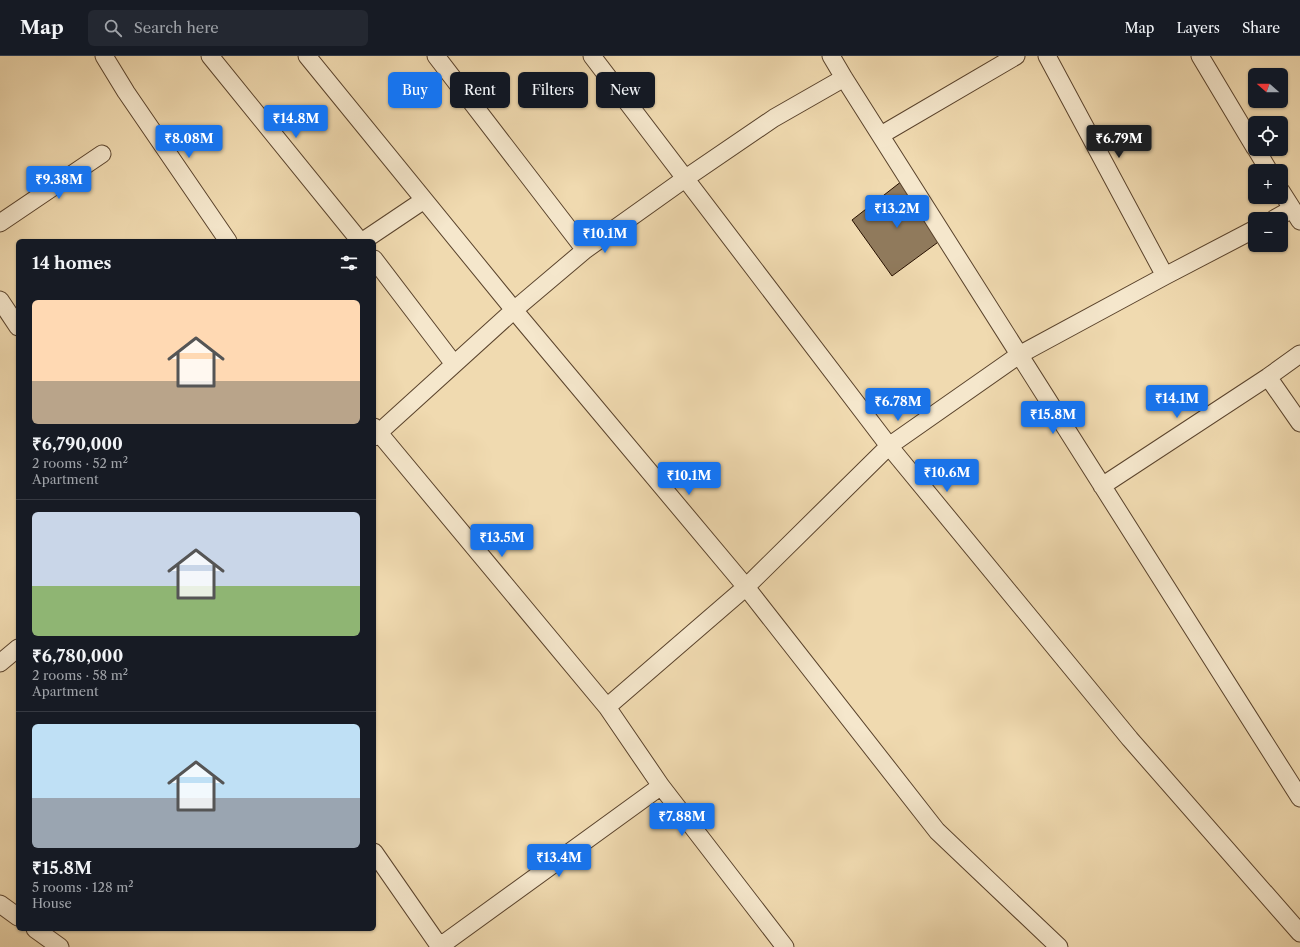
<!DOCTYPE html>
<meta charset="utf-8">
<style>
:root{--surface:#171b24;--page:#242831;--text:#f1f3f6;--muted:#9ea1a6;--line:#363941;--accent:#1a73e8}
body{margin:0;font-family:"Libre Caslon Text",serif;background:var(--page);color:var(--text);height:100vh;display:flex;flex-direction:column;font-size:15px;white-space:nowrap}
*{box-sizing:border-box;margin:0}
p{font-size:13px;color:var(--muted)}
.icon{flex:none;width:22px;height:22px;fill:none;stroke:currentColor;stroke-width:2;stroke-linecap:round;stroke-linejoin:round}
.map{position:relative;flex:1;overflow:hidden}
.details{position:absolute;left:16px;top:183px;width:360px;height:692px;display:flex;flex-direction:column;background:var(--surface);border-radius:6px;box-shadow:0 1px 3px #0004}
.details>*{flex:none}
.top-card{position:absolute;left:388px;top:16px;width:380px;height:36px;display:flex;gap:8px}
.needle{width:26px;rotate:290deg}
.buttons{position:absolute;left:1248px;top:12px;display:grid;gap:8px}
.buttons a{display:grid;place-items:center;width:40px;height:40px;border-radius:6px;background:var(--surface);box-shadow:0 1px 3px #0004;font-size:20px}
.price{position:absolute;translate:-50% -34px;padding:0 9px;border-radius:4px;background:var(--accent);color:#fff;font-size:13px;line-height:26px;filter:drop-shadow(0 1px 2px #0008)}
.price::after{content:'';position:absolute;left:50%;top:24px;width:12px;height:9px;margin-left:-6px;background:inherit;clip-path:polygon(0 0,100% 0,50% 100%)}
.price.active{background:#222;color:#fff}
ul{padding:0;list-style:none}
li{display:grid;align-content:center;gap:8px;height:212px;padding:0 16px}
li+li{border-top:1px solid var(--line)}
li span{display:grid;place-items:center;height:124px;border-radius:6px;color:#555}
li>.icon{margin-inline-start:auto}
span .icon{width:72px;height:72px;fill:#fffc;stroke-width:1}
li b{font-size:17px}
h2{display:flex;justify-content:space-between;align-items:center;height:48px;padding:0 16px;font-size:17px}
.tag{padding:0 14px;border-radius:6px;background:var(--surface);box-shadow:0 1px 3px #0004;font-size:14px;line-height:36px}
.tag.active{background:var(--accent);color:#fff}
header{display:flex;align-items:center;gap:24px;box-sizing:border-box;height:56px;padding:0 20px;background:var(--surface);border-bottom:1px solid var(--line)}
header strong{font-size:19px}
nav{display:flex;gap:22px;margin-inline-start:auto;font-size:14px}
.search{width:280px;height:36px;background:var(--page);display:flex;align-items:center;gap:10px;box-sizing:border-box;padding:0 14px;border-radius:6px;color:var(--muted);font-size:15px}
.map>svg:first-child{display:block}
.building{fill:#907a5c;stroke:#281100}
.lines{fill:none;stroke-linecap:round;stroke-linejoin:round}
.street-casing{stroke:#5a432c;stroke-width:19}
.street{stroke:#f5e7cc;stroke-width:17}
</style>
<header>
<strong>Map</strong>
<div class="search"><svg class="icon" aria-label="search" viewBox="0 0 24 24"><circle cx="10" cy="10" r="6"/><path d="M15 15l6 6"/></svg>Search here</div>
<nav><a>Map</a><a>Layers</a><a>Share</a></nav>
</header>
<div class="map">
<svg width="1300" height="891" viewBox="0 0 1300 891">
<rect width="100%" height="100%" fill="#f0dab0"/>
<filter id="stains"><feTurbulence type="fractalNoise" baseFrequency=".005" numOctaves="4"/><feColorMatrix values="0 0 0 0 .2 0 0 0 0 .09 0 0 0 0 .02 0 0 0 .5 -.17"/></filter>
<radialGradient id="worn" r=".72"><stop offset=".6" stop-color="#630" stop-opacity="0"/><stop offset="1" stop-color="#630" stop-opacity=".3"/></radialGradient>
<path class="building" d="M 902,125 L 941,184 L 892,220 L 852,164 Z"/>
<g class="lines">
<g class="street-casing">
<path id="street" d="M 104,0 L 126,36 L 228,185
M 210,0 L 360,185
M 307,0 L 514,254 L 746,531 L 937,775 L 1059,891
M 436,0 L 585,194
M 592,0 L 889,390 L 1130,683 L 1300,877
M 831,0 L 844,22 L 1300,742
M 1047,0 L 1165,220
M 1200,0 L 1255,92
M 881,79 L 1016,0
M 1256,93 L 1269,115
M 1281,135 L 1300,165
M 1274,163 L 1292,153
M 0,167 L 102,98
M 363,185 L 424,144
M 374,203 L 454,308
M 0,244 L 18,271
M 1268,321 L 1300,367
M 374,371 L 607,651 L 661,730 L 785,891
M 374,381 L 514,254 L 585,194 L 686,122 L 774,62 L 844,22
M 1102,430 L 1268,321 L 1300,298
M 0,607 L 18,592
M 607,651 L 746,531 L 889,390 L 1019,299 L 1165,220 L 1255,173
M 374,796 L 440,891
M 0,848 L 18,861
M 35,873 L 60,891
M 439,891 L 661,730"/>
</g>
<use href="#street" class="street"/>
</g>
<rect width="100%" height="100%" filter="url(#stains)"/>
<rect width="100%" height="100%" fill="url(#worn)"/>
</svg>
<div class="buttons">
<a><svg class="needle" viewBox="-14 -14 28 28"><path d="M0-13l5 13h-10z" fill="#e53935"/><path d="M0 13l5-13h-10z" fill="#9ea1a6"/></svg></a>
<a><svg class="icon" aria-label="locate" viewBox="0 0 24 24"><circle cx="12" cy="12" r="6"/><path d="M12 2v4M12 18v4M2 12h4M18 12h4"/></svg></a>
<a>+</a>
<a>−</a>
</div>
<b class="price" style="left:296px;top:83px">₹14.8M</b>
<b class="price" style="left:189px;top:103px">₹8.08M</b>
<b class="price active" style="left:1119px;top:103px">₹6.79M</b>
<b class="price" style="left:59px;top:144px">₹9.38M</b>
<b class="price" style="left:897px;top:173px">₹13.2M</b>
<b class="price" style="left:605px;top:198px">₹10.1M</b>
<b class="price" style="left:1177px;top:363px">₹14.1M</b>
<b class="price" style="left:898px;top:366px">₹6.78M</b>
<b class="price" style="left:1053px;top:379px">₹15.8M</b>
<b class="price" style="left:947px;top:437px">₹10.6M</b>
<b class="price" style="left:689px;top:440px">₹10.1M</b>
<b class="price" style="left:502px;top:502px">₹13.5M</b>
<b class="price" style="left:682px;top:781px">₹7.88M</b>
<b class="price" style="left:559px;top:822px">₹13.4M</b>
<div class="top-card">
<a class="tag active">Buy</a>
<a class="tag">Rent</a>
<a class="tag">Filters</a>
<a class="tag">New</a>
</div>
<section class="details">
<h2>14 homes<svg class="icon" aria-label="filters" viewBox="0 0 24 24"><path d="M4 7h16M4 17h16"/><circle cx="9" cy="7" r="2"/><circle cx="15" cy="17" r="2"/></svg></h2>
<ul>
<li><span style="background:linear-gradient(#ffd9b3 65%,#b9a48a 0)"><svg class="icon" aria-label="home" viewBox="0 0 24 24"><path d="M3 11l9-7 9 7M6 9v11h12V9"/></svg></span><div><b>₹6,790,000</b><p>2 rooms · 52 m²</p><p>Apartment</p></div></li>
<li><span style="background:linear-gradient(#c9d6e8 60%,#8fb573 0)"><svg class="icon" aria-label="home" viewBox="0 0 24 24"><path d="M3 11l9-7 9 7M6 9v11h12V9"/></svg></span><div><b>₹6,780,000</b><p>2 rooms · 58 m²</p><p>Apartment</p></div></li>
<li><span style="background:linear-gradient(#bfe0f5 60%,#9aa5b1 0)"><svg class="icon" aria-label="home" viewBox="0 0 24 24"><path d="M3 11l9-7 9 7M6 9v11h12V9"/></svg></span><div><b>₹15.8M</b><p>5 rooms · 128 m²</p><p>House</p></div></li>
</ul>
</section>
</div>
